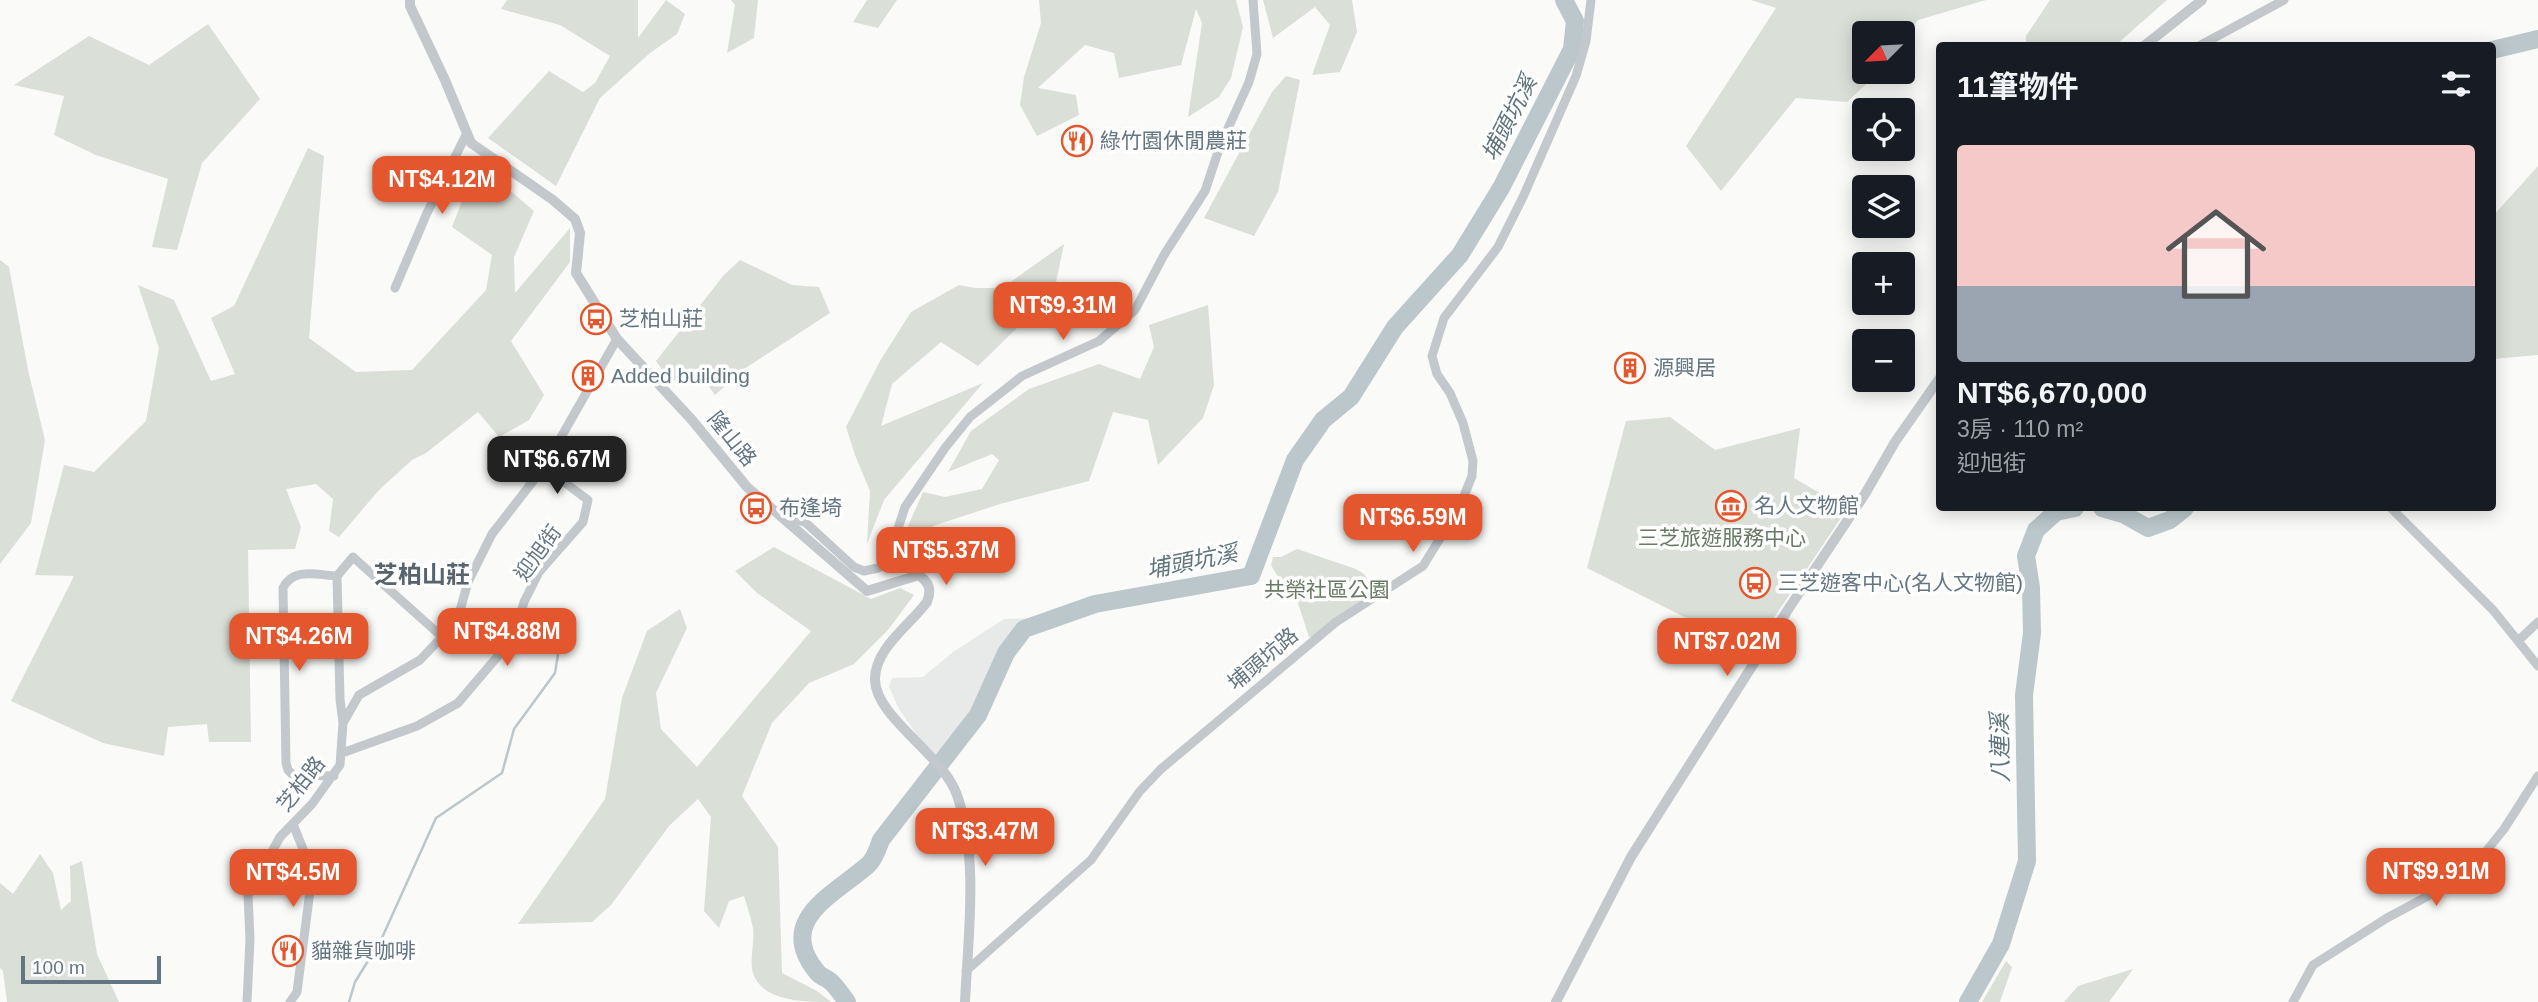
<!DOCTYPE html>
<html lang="zh-TW">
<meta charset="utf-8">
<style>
:root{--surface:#171b24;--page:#20242c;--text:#f1f3f6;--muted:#9ea1a6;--line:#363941;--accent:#e4572e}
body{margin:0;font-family:Arial,"Noto Sans TC",sans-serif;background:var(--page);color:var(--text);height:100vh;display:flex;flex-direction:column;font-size:26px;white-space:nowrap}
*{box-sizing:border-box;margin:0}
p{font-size:23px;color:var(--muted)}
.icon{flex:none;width:38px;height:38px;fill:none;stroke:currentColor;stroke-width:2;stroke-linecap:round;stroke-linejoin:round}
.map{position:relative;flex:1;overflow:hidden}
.details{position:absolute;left:1936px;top:42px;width:560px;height:469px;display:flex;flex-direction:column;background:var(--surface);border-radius:7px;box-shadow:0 4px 18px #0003}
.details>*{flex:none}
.needle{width:46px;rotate:246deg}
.fabs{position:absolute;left:1852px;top:21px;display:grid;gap:14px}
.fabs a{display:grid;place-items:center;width:63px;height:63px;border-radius:7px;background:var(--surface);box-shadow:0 4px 18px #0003;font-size:35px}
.scale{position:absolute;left:21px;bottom:18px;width:140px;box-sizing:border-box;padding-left:7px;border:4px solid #657683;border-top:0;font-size:19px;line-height:24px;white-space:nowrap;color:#657683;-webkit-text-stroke:5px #fff;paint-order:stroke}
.price{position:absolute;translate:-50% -60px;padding:0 16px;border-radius:14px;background:var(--accent);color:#fff;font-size:23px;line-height:46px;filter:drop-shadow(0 2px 4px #0008)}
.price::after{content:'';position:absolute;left:50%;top:42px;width:21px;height:16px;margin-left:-10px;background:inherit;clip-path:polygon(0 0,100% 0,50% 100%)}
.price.active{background:#222;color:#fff}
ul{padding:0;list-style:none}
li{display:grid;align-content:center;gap:14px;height:371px;padding:0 21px}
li+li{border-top:2px solid var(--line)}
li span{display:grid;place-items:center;height:217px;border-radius:7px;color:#555}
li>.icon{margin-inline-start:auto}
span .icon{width:126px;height:126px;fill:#fffc;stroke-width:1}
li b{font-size:30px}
h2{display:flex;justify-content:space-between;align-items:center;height:84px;padding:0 21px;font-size:30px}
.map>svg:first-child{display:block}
.built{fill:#e8e9e9}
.green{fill:#dadfd7}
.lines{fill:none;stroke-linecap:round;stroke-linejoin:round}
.stream{stroke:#bbc7cb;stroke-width:2.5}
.river{stroke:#bbc7cb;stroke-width:18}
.minor{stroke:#c3c8cc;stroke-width:9}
.tertiary{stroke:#c3c8cc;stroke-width:10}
.labels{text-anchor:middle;stroke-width:7;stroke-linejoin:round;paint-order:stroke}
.poi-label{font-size:21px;fill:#657683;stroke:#fff;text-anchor:start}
.street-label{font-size:21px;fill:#657683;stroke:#fff}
.park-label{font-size:21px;fill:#687a64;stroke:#fff}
.water-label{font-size:23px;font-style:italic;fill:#60757c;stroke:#fff}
.quarter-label{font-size:24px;font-weight:bold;fill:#57646e;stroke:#fff}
</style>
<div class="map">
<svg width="2538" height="1002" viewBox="0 0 2538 1002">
<rect width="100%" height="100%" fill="#fafaf8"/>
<path class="built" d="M 1031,618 L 1032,622 L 1020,630 L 1007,646 L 982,700 L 963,730 L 939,757 L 919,738 L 899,709 L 889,687 L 892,678 L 923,677 L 953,652 L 1004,619 Z"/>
<path class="green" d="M 507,0 L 638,0 L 638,38 L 666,0 L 685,14 L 677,34 L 650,53 L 600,98 L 556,186 L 488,138 L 549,71 L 583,92 L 595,83 L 610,56 L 560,25 L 501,9 Z
M 731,0 L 758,0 L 754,38 L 727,53 L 735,5 Z
M 867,0 L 897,0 L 878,28 L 853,22 Z
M 1039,0 L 1236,0 L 1243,27 L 1231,78 L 1219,97 L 1188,117 L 1202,23 L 1196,9 L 1181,65 L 1119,78 L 1114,53 L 1085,45 L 1038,88 L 1076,95 L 1079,115 L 1037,136 L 1020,105 L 1024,77 L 1041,23 Z
M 1263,0 L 1352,0 L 1357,32 L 1340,72 L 1312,75 L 1330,25 L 1315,7 L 1273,38 Z
M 1751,0 L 1986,0 L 1918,20 L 1902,42 L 1902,33 L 1864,33 L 1864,72 L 1879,72 L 1847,102 L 1796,98 L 1721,191 L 1686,146 L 1776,8 Z
M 2050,0 L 2167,0 L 2116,45 L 2026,45 L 2026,36 Z
M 208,24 L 260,99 L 202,163 L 177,250 L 152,247 L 168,179 L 96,155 L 54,135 L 64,96 L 14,85 L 89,36 L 149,65 Z
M 1286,76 L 1300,80 L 1278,192 L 1254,236 L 1204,218 L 1272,92 Z
M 308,148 L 324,156 L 309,338 L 356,372 L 412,370 L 486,290 L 492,255 L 452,227 L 477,162 L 534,211 L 514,257 L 515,293 L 570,228 L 570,262 L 511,341 L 544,395 L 529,420 L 499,437 L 478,412 L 426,453 L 412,460 L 379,490 L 339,537 L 329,531 L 333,499 L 316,484 L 286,489 L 301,527 L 295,549 L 248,550 L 251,742 L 209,742 L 207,724 L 168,727 L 164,756 L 103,743 L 11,701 L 74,576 L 35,575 L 64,465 L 94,472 L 146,421 L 159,348 L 138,285 L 174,300 L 211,381 L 235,374 L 211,318 L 234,306 Z
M 2538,166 L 2538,355 L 2492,359 L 2492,217 Z
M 1064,244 L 1054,292 L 978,366 L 941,342 L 892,384 L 881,426 L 983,383 L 884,500 L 867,544 L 870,491 L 855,455 L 846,427 L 880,361 L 911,312 L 959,285 L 975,288 L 1002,288 Z
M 0,260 L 9,267 L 28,370 L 45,440 L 31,523 L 0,564 Z
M 740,260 L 792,285 L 819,287 L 830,313 L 744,369 L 715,395 L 698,372 L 671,382 L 656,361 L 724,275 Z
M 1208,305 L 1214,385 L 1203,418 L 1158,465 L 1148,420 L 1113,412 L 1089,481 L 1000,504 L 933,526 L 913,570 L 891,565 L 923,492 L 945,497 L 982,489 L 999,460 L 992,454 L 948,472 L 971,431 L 1029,389 L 1099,364 L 1140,379 L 1154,347 L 1149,325 Z
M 1670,417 L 1715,450 L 1800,428 L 1794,478 L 1847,509 L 1759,640 L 1741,641 L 1716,633 L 1587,568 L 1626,421 Z
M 774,547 L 871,599 L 900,588 L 914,595 L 888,630 L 854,664 L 809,683 L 772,723 L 742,796 L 778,847 L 782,973 L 817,991 L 831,1002 C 806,1002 762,1002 753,973 C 749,959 755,943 753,928 C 751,918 747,906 744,896 L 729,901 L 719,928 L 704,911 L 711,817 L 698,799 L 669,826 L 611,905 L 592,922 L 518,924 L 605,799 L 622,698 L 647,631 L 680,609 L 687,628 L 656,693 L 661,729 L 697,767 L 811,631 L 757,593 L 735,571 Z
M 1297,549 L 1356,569 L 1364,574 L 1376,592 L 1313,637 L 1309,637 L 1297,600 L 1285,589 L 1271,565 L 1273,557 L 1281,557 Z
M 40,854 L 53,873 L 61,910 L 71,901 L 70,866 L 82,861 L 97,954 L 119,1002 L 7,1002 L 3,971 L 0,968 L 0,883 L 13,894 Z
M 2006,961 L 2012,967 L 2000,1002 L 1982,1002 Z
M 2133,969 L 2109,1002 L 2064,1002 L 2078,986 Z"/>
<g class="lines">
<path class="stream" d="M 349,1002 L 355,982 L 381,940 L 436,818 L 502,773 L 514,729 L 555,673 L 560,642"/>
<path class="river" d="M 2492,50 L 2538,39
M 2102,508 L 2123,514 L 2148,528 L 2170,520 L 2185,508
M 847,1002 C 842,995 837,987 830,981 C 826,978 820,976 817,972 C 774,919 836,894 869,864 C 875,858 878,848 881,840 L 978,715 L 1006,653 L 1024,629 L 1095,604 L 1251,576 L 1295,460 L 1323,420 L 1351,397 L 1395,327 L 1460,255 L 1501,188 L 1572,49 L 1575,21 L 1564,0
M 1968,1002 L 2001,944 L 2027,861 L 2024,695 L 2032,633 L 2031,588 L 2026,556 L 2036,530 L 2056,512 L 2075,508"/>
<path class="minor" d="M 2199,46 L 2284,0
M 395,288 L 427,213 L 467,133
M 2391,508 L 2493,610 L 2538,666
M 784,517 L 805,522 L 854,567 L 864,571 L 878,568 L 887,562 L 905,507 L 945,448 L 970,417 L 1022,376 L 1099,341 L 1135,310 L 1164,255 L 1205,191 L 1220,146 L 1249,82 L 1257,54 L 1253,0
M 337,576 L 340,699 L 343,723
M 337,576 L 353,557 L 441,636
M 2519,640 L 2538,622
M 342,753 L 417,726 L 458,703 L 514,637 L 524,602 L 539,572 L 583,522 L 588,500 L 544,467
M 334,776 L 293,775 L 288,770 L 286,763 L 283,588 C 293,567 317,575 337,576
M 966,971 L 1091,860 L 1140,791 L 1161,769 L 1336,622 L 1423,566 L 1460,506 L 1472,476 L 1473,461 L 1463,423 L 1450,393 L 1437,374 L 1432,356 L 1444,318 L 1498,247 L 1523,197 L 1576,76 L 1586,41 L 1591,0
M 247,1002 L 250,939 L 248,895 L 280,837 L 312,804 L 340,765 L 343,723 L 359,695 L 420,660 L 457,621 L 468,582 L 492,534 L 544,467 L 617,339
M 290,1002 L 297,992 L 311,883 L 309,864 L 293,824
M 2293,1002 L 2313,965 L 2387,918 L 2467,875 L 2504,829 L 2538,776"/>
<path class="tertiary" d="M 410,0 L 410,6 L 445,80 L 471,143 L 553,200 L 575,219 L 580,233 L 576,273 L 617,339 L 692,420 L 747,487 L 867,591 L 919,575 C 929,583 932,589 927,602 C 910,625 874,649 875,680 C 876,718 942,753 957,795 C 979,857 968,937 965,1002
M 2144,46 L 2202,0
M 1556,1002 L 1631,857 L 1789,608 L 1865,494 L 1895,442 L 1939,379"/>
</g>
<defs>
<g id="restaurant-ring" transform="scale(1.575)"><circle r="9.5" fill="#fff" stroke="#e4572e" stroke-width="1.5"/><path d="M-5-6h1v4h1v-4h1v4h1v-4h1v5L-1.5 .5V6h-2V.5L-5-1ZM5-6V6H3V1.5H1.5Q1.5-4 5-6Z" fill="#e4572e"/></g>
<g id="bus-ring" transform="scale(1.575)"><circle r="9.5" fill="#fff" stroke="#e4572e" stroke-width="1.5"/><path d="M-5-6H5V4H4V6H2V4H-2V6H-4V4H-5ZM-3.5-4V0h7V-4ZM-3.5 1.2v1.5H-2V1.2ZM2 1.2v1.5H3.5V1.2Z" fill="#e4572e"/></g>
<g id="building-ring" transform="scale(1.575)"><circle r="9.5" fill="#fff" stroke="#e4572e" stroke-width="1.5"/><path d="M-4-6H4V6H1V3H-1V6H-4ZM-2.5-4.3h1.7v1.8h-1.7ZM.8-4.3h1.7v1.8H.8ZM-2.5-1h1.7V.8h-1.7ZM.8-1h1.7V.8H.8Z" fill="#e4572e"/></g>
<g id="museum-ring" transform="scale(1.575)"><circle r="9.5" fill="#fff" stroke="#e4572e" stroke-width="1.5"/><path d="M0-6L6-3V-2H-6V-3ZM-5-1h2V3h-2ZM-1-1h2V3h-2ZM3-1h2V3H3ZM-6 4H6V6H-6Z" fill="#e4572e"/></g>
</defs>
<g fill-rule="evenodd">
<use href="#restaurant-ring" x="1077" y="141"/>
<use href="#bus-ring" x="596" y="319"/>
<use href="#building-ring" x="1630" y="368"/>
<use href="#building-ring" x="588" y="376"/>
<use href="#museum-ring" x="1731" y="506"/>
<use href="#bus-ring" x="756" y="508"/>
<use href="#bus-ring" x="1755" y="583"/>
<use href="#restaurant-ring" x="288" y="951"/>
</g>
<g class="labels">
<g class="poi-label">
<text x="1100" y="148">綠竹園休閒農莊</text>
<text x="619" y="326">芝柏山莊</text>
<text x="1653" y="375">源興居</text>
<text x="611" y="383">Added building</text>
<text x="1754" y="513">名人文物館</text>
<text x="779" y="515">布逢埼</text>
<text x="1778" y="590">三芝遊客中心(名人文物館)</text>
<text x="311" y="958">貓雜貨咖啡</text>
</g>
<g class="street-label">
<text transform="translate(732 439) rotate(51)" y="7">隆山路</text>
<text transform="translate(538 553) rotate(-54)" y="7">迎旭街</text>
<text transform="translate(1263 659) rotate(-40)" y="7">埔頭坑路</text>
<text transform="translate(301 784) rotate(-52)" y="7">芝柏路</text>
</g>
<g class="park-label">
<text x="1722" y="545">三芝旅遊服務中心</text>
<text x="1327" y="597">共榮社區公園</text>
</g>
<g class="water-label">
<text transform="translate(1509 118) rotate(-63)" y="8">埔頭坑溪</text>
<text transform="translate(1192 561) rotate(-11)" y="8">埔頭坑溪</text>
<text transform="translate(2000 748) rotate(-91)" y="8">八連溪</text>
</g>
<g class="quarter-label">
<text x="422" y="583">芝柏山莊</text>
</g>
</g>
</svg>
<div class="fabs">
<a><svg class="needle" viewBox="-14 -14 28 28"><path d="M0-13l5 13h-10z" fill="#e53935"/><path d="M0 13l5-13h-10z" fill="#9ea1a6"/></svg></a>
<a><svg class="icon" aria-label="locate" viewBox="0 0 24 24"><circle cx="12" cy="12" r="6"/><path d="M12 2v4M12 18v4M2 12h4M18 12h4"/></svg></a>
<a><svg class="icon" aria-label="layers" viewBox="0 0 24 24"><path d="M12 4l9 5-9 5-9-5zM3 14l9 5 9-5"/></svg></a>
<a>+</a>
<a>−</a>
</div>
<div class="scale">100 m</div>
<b class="price" style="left:442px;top:216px">NT$4.12M</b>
<b class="price" style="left:1063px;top:342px">NT$9.31M</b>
<b class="price active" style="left:557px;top:496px">NT$6.67M</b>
<b class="price" style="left:1413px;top:554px">NT$6.59M</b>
<b class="price" style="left:946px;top:587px">NT$5.37M</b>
<b class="price" style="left:507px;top:668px">NT$4.88M</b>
<b class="price" style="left:299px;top:673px">NT$4.26M</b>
<b class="price" style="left:1727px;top:678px">NT$7.02M</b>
<b class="price" style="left:985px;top:868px">NT$3.47M</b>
<b class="price" style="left:2436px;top:908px">NT$9.91M</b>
<b class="price" style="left:293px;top:909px">NT$4.5M</b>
<section class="details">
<h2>11筆物件<svg class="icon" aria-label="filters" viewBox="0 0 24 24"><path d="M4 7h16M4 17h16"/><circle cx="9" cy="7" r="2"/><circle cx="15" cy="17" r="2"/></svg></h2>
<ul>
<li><span style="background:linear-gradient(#f6c9c9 65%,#9aa5b1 0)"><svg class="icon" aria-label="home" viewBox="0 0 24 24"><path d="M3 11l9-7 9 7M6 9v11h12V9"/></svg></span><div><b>NT$6,670,000</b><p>3房 · 110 m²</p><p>迎旭街</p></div></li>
</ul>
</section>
</div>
